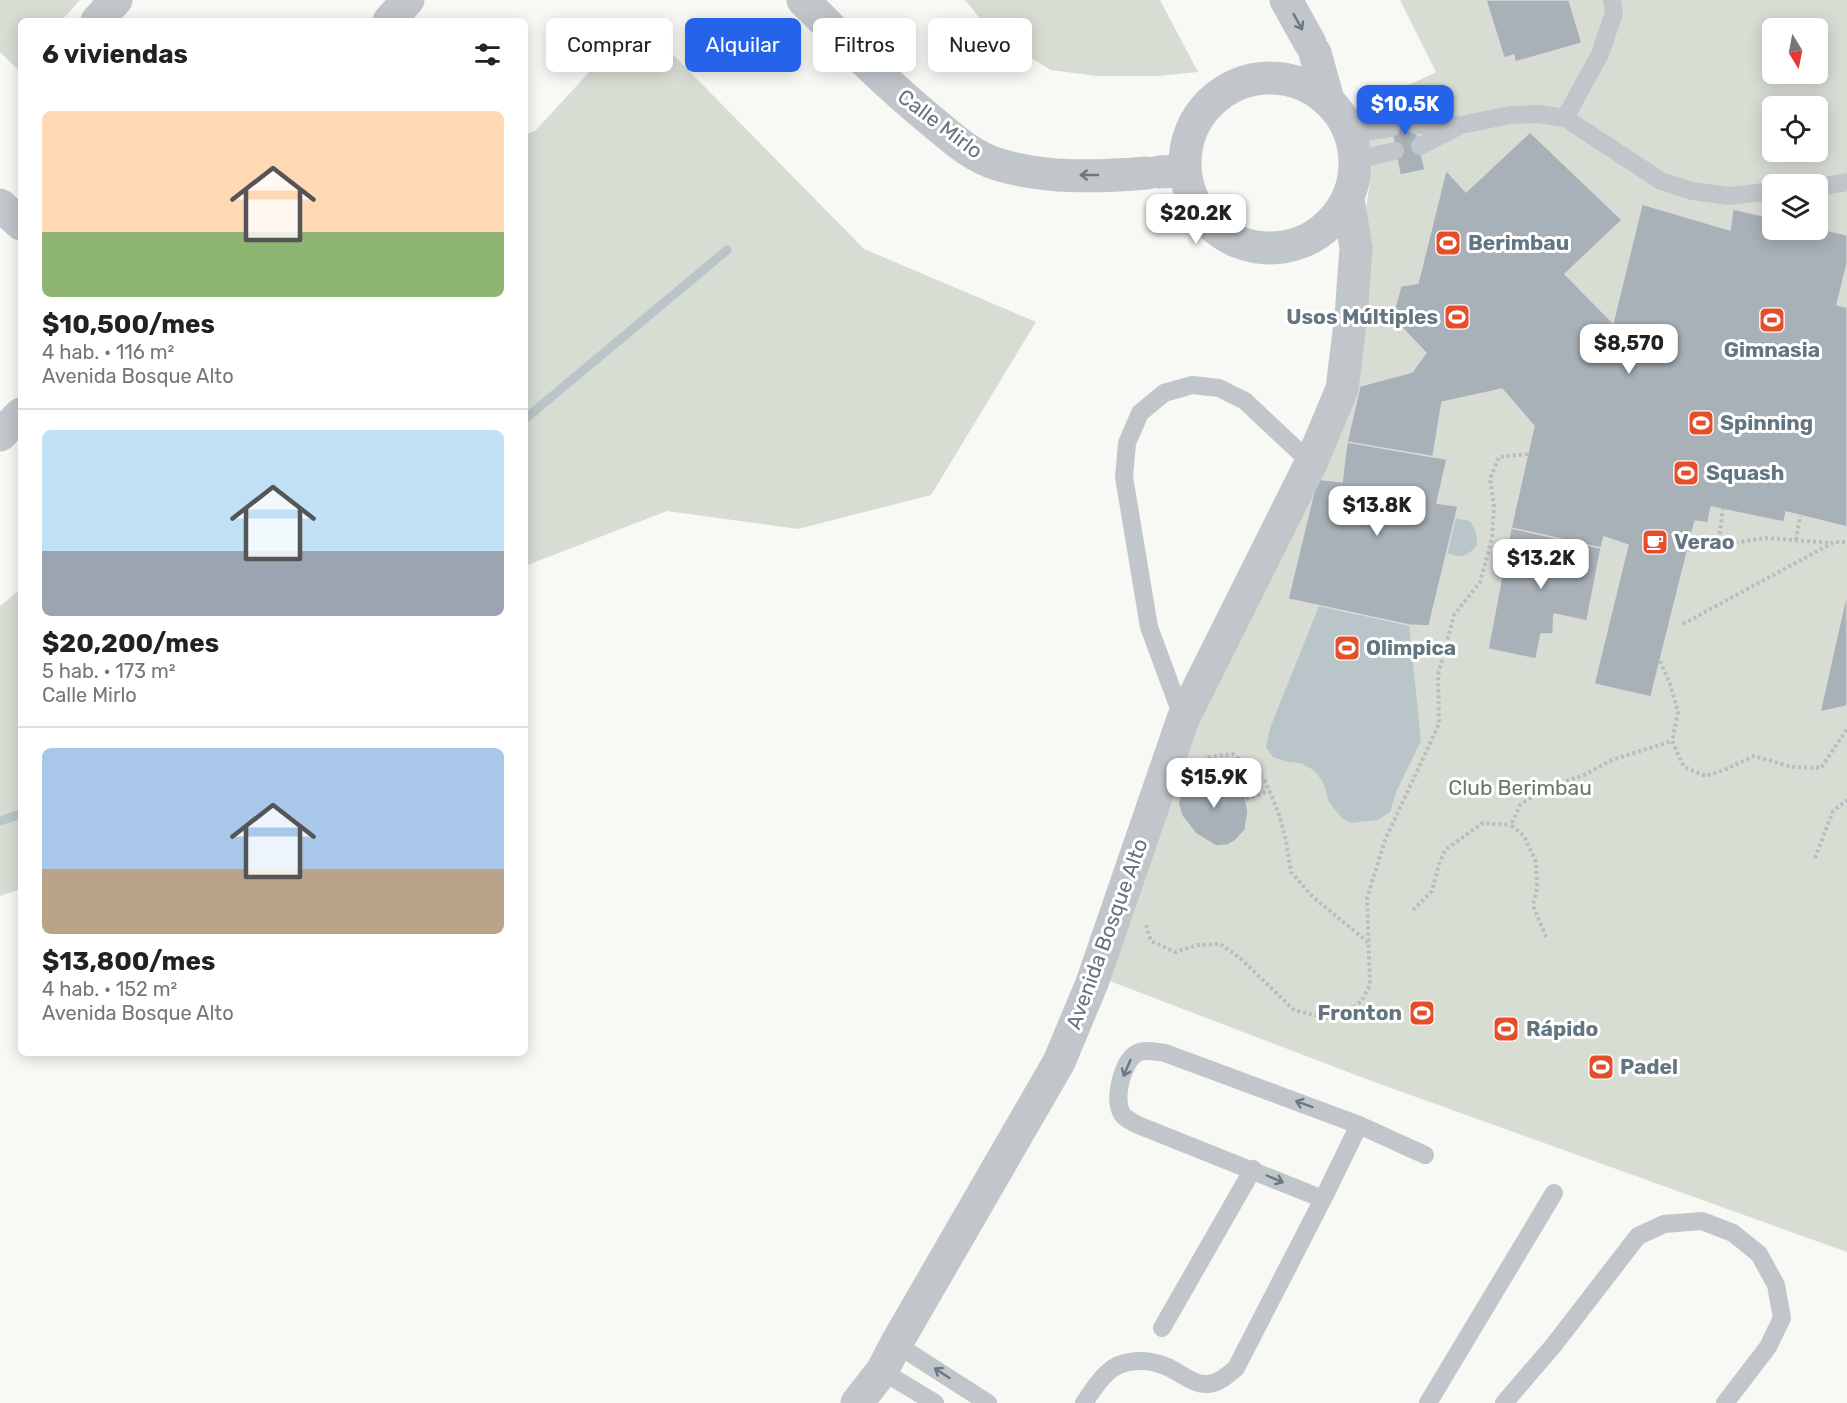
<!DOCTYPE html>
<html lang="es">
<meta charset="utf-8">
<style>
:root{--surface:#fff;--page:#f2f2f2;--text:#222;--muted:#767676;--line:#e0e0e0;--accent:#2563eb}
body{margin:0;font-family:Rubik,sans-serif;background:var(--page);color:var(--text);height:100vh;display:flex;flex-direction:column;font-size:22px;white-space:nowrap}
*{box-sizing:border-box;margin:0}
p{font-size:20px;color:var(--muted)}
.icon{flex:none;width:33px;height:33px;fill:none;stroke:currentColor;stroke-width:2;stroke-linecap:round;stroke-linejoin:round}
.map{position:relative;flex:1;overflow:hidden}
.details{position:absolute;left:18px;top:18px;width:510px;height:1038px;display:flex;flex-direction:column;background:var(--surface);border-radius:9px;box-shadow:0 3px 15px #0003}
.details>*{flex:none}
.guide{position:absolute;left:546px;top:18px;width:570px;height:54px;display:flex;gap:12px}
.needle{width:39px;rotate:170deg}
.buttons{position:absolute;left:1762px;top:18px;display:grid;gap:12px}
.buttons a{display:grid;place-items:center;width:66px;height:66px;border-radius:9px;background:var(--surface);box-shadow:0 3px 15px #0003;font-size:30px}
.price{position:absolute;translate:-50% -51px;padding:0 14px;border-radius:12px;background:#fff;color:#222;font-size:20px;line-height:39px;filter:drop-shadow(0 2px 3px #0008)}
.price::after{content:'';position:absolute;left:50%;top:36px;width:18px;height:14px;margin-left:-9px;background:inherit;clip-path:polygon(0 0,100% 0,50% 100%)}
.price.current{background:var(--accent);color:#fff}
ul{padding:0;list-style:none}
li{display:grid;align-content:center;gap:12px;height:318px;padding:0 24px}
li+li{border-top:2px solid var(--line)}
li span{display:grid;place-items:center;height:186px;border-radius:9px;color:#555}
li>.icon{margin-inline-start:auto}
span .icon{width:108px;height:108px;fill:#fffc;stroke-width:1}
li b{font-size:26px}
h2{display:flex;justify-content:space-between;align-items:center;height:72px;padding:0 24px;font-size:26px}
.chip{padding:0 21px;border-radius:9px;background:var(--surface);box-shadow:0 3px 15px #0003;font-size:21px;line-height:54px}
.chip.current{background:var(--accent);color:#fff}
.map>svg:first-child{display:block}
.green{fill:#d8ddd4;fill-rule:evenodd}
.water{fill:#b9c5c9}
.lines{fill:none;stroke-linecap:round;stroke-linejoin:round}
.stream{stroke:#b9c5c9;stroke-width:9}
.building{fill:#a8b1b7;stroke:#dadad8;stroke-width:1.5}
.path{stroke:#b9bdc0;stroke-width:4;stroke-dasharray:3 3;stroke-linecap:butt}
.service{stroke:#c1c6ca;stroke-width:18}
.minor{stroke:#c1c6ca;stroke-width:33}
.tertiary{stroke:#c1c6ca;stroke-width:33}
.oneway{stroke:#687985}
.labels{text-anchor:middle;stroke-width:6;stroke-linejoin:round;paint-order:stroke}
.street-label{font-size:21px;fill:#637581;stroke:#fff}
.poi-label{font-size:21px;font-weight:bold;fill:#637581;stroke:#fff;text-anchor:start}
.park-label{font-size:21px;fill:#677962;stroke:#fff}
</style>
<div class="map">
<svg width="1847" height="1403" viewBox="0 0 1847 1403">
<rect width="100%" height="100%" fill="#f8f8f5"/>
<path class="green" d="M 0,0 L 80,0 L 61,21 L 21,21 L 21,64 L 17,69 L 0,52 Z
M 965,0 L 1160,0 L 1198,72 L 1158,76 L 1097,76 L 1051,70 L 1016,49 L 988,28 Z
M 1400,0 L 1847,0 L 1847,1252 L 1366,1079 L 1094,975 L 1183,732 L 1310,477 L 1365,216 L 1373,159 L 1367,134 L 1357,110 L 1436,72 ZM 1773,28 L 1818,28 L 1818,74 L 1773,74 ZM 1773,106 L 1818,106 L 1818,152 L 1773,152 ZM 1773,184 L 1818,184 L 1818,230 L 1773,230 Z
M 638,19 L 864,249 L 1036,322 L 931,495 L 798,529 L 667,511 L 525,566 L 525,135 L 536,130 Z
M 21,589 L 21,889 L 0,896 L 0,606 Z"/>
<path class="water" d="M 1454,518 L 1470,521 L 1476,532 L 1477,545 C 1468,556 1461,559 1447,553 Z
M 1319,606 L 1409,625 L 1421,741 L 1397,790 L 1390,812 L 1378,820 L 1351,823 L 1341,817 L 1329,802 L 1324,784 L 1315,771 L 1301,763 L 1288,762 L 1273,757 L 1266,747 L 1270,728 Z"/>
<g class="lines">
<path class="stream" d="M 525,419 L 727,250
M 0,821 L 21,814"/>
</g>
<path class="building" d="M 1486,0 L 1569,0 L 1582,43 L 1515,62 L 1514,55 L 1504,58 Z
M 1409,97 L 1425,170 L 1400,175 L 1386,101 Z
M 1530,132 L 1622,220 L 1565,274 L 1613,323 L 1642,204 L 1730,230 L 1733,209 L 1773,218 L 1773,230 L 1818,228 L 1847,235 L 1847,264 L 1837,305 L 1847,307 L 1847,527 L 1786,512 L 1784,522 L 1711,507 L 1708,523 L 1695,521 L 1651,697 L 1594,684 L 1628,545 L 1604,537 L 1601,548 L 1511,528 L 1534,426 L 1502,389 L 1442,402 L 1433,457 L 1347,442 L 1360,386 L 1412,372 L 1426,353 L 1392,317 L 1401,286 L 1418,283 L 1446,170 L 1466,192 Z
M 1347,442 L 1447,459 L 1437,503 L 1458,506 L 1429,626 L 1409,625 L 1288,599 L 1317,479 L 1342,482 Z
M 1511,528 L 1601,548 L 1587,621 L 1554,614 L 1553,634 L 1541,634 L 1536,659 L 1488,649 Z
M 1847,592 L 1847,706 L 1820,712 Z
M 1208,774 L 1224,777 L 1245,795 L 1248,812 L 1245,830 L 1235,841 L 1228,845 L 1216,846 L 1196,834 L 1182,816 L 1178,803 L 1185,786 L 1195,776 Z"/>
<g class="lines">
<path class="path" d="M 1796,540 L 1800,516
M 1718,546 L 1723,509
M 1688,550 L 1766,538 L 1832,543
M 1683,624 L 1834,542 L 1847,542
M 1660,661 L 1670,684 L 1678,712 L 1672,741 L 1684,767 L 1706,776 L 1724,770 L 1754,756 L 1792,767 L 1821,768 L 1847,729
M 1203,761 L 1209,757 L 1233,754 L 1265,781 L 1278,811 L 1286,841 L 1291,872 L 1313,897 L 1369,943
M 1246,799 L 1270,791
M 1815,858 L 1833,811 L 1847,800
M 1413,910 L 1432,891 L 1439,864 L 1445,850 L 1483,823 L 1511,825
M 1146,925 L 1151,941 L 1175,952 L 1198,945 L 1220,944 L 1239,957 L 1294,1010 L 1326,1018 L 1347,1014 L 1362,1000 L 1370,985 L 1367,898 L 1385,840 L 1439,724 L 1438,675 L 1454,615 L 1480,582 L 1492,538 L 1494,506 L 1490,479 L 1499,457 L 1528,454
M 1546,937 L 1533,905 L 1537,889 L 1536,862 L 1524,836 L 1511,825 L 1520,805 L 1544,789 L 1584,775 L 1612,760 L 1672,741"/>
<path class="service" d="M 1565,118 L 1600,54 L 1614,13 L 1612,0
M 1415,125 L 1461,125 L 1510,115 L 1538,114 L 1565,118 L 1661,181 L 1692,191 L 1729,196 L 1773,191
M 1351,135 L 1391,128
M 1420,146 L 1457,127
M 1356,160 L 1395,151
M 1818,187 L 1847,182
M 1183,719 L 1149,627 L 1124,477 L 1127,443 L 1140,413 L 1164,393 L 1192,385 L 1219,388 L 1245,401 L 1311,463
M 1323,1199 L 1138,1125 C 1133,1122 1125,1119 1122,1114 C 1113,1099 1122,1062 1137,1053 C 1145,1049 1156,1052 1165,1053 L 1359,1125 L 1425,1155
M 1162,1328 L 1253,1169
M 896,1344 L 988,1403
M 882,1371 L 935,1403
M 1084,1403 C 1091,1393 1098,1381 1107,1373 C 1121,1359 1146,1358 1165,1366 C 1179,1371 1192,1385 1208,1384 C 1219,1383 1228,1375 1236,1368 L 1323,1199 L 1359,1125
M 1428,1403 L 1554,1193
M 1504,1403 L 1553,1346 L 1638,1236 L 1664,1224 L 1702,1221 L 1733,1233 L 1759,1254 L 1776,1285 L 1782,1318 L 1768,1347 L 1725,1403"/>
<path class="minor" d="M 803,0 C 845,42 886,84 933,122 C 952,138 973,157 997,164 C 1044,179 1099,177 1147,173
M 1286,0 L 1310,43
M 97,21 L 116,0
M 389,21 L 408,0
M 1315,53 L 1328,100
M 1159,172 L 1184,171
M 0,205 L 21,224
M 0,435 L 21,414"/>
<path class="tertiary" d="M1185 163a85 85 0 1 1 170 0a85 85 0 1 1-170 0Z
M 857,1403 L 882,1371 L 896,1344 L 1059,1062 L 1092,983 L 1183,719 L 1311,463 L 1342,389 L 1351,316 L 1356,248 L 1348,199"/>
</g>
<defs><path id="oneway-shaft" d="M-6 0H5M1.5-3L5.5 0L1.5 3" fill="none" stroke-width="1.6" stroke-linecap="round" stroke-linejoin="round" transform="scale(1.5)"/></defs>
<g class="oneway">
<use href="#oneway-shaft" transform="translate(1298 22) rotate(61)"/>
<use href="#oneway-shaft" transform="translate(1089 175) rotate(-180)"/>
<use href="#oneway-shaft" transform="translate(1127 1068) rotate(113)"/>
<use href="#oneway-shaft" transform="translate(1304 1104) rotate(-160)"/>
<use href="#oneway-shaft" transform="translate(1275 1179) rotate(23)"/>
<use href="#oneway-shaft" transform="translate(942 1373) rotate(-147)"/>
</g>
<defs>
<g id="stadium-square" transform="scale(1.35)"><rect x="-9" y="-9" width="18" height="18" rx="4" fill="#e44e2a" stroke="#fff"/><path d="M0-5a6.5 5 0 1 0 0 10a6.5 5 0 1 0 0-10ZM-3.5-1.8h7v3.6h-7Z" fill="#fff"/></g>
<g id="cafe-square" transform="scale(1.35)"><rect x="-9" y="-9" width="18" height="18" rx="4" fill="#e44e2a" stroke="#fff"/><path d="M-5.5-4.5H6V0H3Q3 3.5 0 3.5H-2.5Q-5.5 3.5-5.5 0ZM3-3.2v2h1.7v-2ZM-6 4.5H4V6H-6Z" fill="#fff"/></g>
</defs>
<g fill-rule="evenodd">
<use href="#stadium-square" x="1448" y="243"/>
<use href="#stadium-square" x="1457" y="317"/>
<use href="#stadium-square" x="1772" y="320"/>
<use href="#stadium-square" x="1701" y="423"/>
<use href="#stadium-square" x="1686" y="473"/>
<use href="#cafe-square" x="1655" y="542"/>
<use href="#stadium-square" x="1347" y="648"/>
<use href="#stadium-square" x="1422" y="1013"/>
<use href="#stadium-square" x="1506" y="1029"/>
<use href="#stadium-square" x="1601" y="1067"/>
</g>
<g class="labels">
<g class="street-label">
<text transform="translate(940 124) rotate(37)" y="7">Calle Mirlo</text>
<text transform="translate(1107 934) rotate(-70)" y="7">Avenida Bosque Alto</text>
</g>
<g class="poi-label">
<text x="1468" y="250">Berimbau</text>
<text x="1438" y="324" text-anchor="end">Usos Múltiples</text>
<text x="1772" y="357" text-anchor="middle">Gimnasia</text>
<text x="1720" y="430">Spinning</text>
<text x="1706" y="480">Squash</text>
<text x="1674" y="549">Verao</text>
<text x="1366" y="655">Olimpica</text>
<text x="1402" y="1020" text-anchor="end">Fronton</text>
<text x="1526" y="1036">Rápido</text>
<text x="1620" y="1074">Padel</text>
</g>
<g class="park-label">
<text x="1520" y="795">Club Berimbau</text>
</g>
</g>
</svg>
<div class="buttons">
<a><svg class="needle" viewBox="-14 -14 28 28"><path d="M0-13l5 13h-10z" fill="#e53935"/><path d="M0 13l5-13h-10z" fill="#767676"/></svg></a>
<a><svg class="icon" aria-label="locate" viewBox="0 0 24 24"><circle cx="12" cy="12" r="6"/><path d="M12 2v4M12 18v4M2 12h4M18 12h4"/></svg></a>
<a><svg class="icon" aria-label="layers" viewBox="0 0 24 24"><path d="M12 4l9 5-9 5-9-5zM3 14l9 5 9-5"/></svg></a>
</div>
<b class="price current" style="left:1405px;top:136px">$10.5K</b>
<b class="price" style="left:1196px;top:245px">$20.2K</b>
<b class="price" style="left:1629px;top:375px">$8,570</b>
<b class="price" style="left:1377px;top:537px">$13.8K</b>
<b class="price" style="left:1541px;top:590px">$13.2K</b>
<b class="price" style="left:1214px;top:809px">$15.9K</b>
<div class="guide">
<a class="chip">Comprar</a>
<a class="chip current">Alquilar</a>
<a class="chip">Filtros</a>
<a class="chip">Nuevo</a>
</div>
<section class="details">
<h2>6 viviendas<svg class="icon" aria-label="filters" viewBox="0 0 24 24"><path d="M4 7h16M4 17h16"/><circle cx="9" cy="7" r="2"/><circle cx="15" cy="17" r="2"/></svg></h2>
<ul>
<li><span style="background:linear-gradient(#ffd9b3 65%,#8fb573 0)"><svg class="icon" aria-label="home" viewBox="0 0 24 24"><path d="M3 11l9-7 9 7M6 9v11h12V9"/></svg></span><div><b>$10,500/mes</b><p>4 hab. · 116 m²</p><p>Avenida Bosque Alto</p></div></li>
<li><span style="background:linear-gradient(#bfe0f5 65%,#9aa5b1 0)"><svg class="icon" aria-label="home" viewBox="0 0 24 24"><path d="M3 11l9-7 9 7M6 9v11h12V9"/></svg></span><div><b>$20,200/mes</b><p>5 hab. · 173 m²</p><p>Calle Mirlo</p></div></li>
<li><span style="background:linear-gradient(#a9c7e8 65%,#b9a48a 0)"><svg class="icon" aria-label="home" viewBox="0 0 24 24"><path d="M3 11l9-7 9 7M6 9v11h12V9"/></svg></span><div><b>$13,800/mes</b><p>4 hab. · 152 m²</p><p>Avenida Bosque Alto</p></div></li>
</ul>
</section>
</div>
